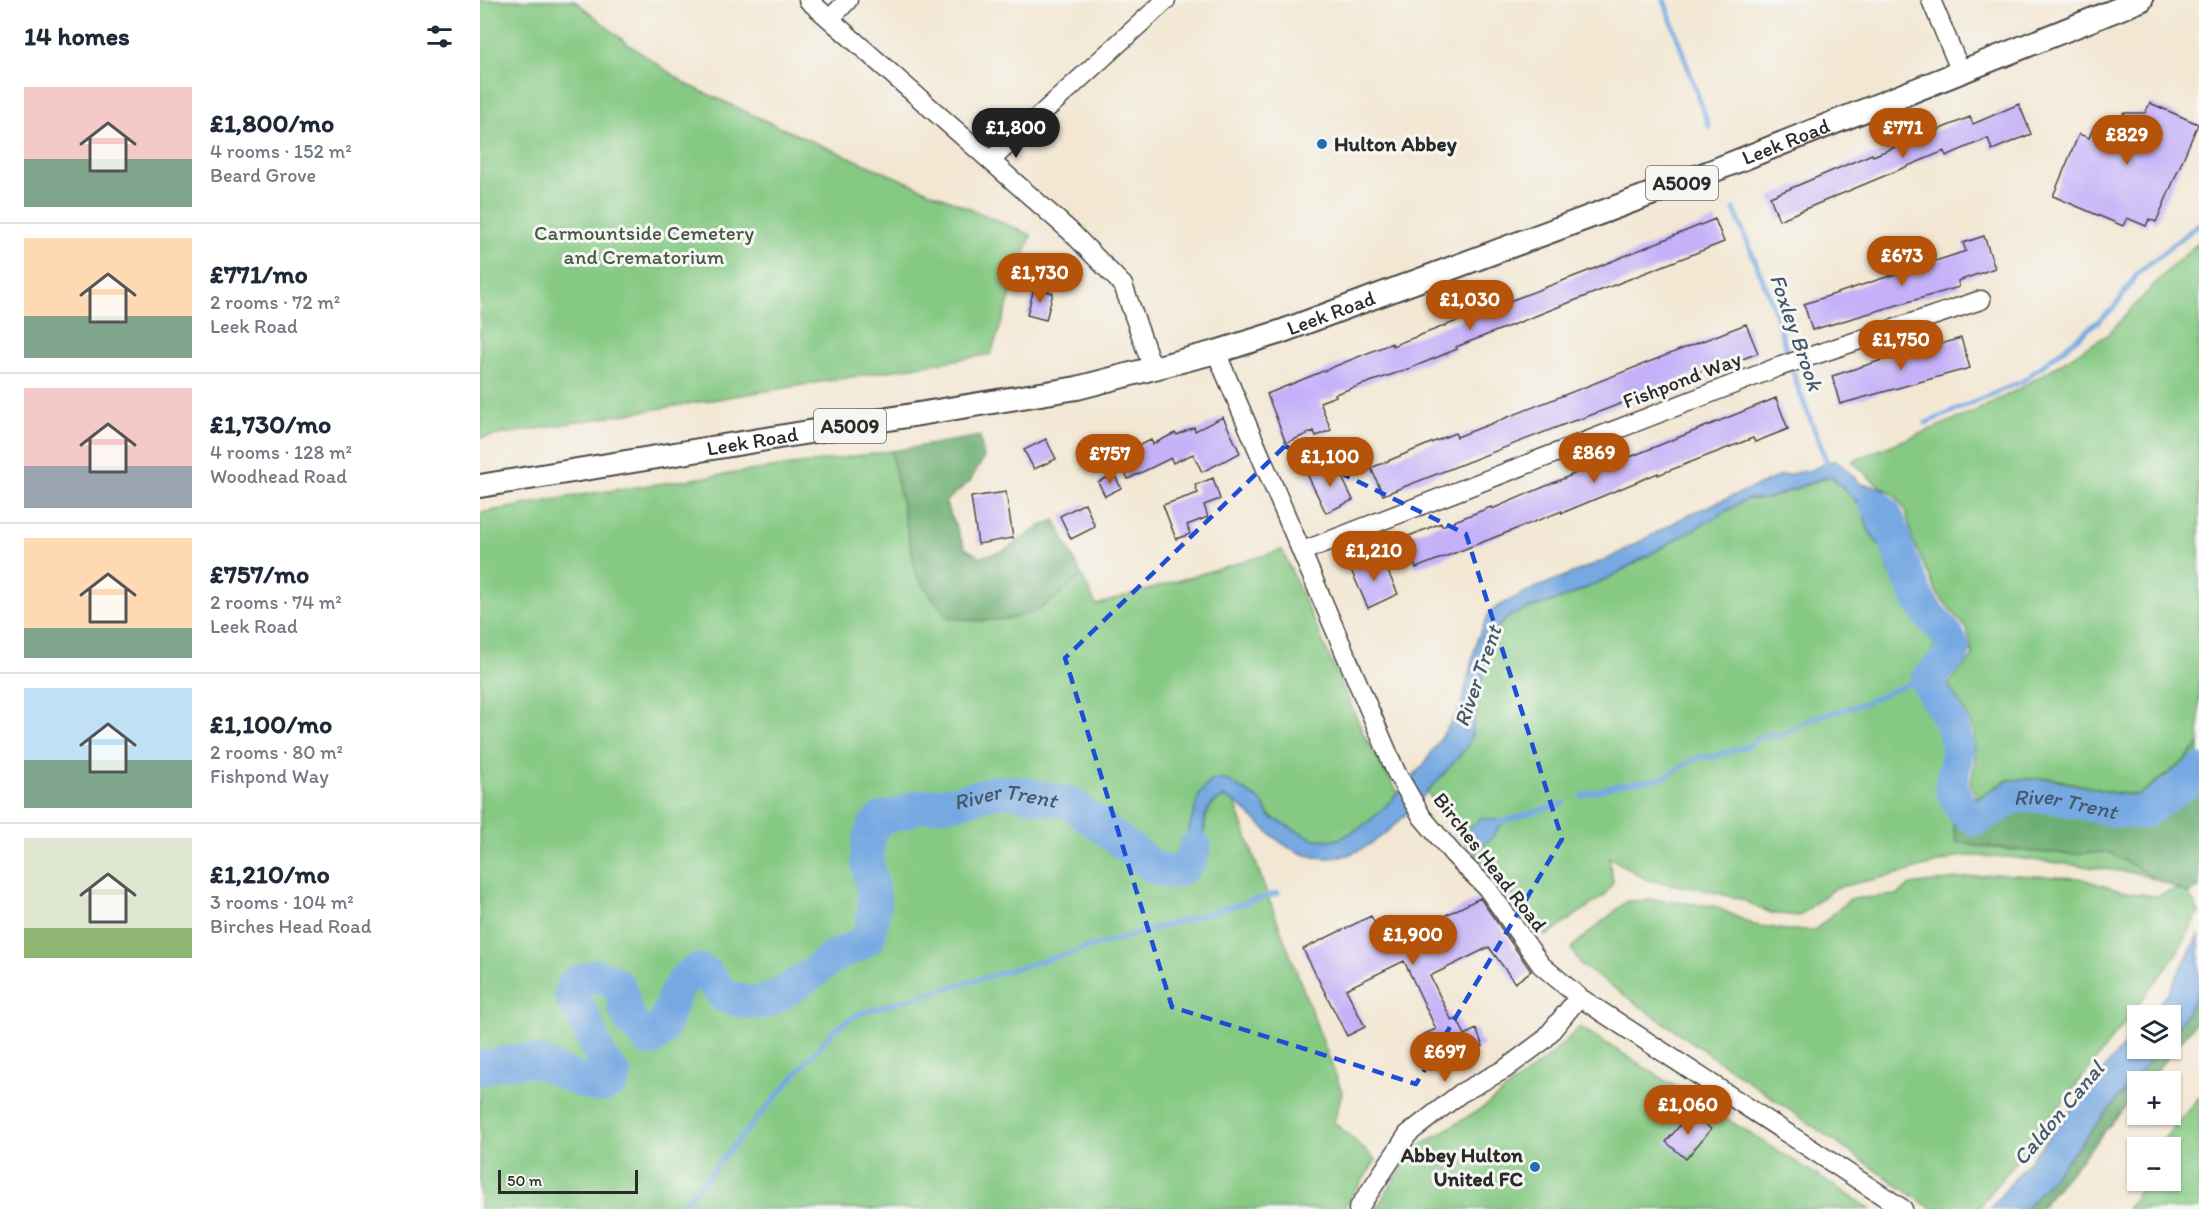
<!DOCTYPE html>
<meta charset="utf-8">
<style>
:root{--surface:#fff;--page:#f6f6f7;--text:#1f2937;--muted:#747a83;--line:#e0e1e3;--accent:#b45309}
body{margin:0;font-family:Itim,sans-serif;background:var(--page);color:var(--text);height:100vh;display:flex;flex-direction:column;font-size:22px;white-space:nowrap}
*{box-sizing:border-box;margin:0}
p{font-size:20px;color:var(--muted)}
.icon{flex:none;width:33px;height:33px;fill:none;stroke:currentColor;stroke-width:2;stroke-linecap:round;stroke-linejoin:round}
.map{position:relative;flex:1;overflow:hidden}
.details{display:flex;flex-direction:column;background:var(--surface);width:480px}
.details>*{flex:none}
.buttons{position:absolute;left:1647px;top:1005px;display:grid;gap:12px}
.buttons a{display:grid;place-items:center;width:54px;height:54px;border-radius:0px;background:var(--surface);box-shadow:0 2px 4px #0004;font-size:30px}
.scale{position:absolute;left:18px;bottom:15px;width:140px;box-sizing:border-box;padding-left:6px;border:3px solid #2b2b2b;border-top:0;font-size:16px;line-height:21px;white-space:nowrap;color:#2b2b2b;-webkit-text-stroke:4px #f6f6f2;paint-order:stroke}
.price{position:absolute;translate:-50% -51px;padding:0 14px;border-radius:21px;background:var(--accent);color:#fff;font-size:20px;line-height:39px;filter:drop-shadow(0 2px 3px #0008)}
.price::after{content:'';position:absolute;left:50%;top:36px;width:18px;height:14px;margin-left:-9px;background:inherit;clip-path:polygon(0 0,100% 0,50% 100%)}
.price.current{background:#222;color:#fff}
ul{padding:0;list-style:none}
li{display:flex;align-items:center;gap:18px;height:150px;padding:0 24px}
li+li{border-top:2px solid var(--line)}
li span{display:grid;place-items:center;flex:none;width:168px;height:120px;border-radius:0px;color:#555}
li>.icon{margin-inline-start:auto}
span .icon{width:72px;height:72px;fill:#fffc;stroke-width:1}
li b{font-size:26px}
h2{display:flex;justify-content:space-between;align-items:center;height:72px;padding:0 24px;font-size:26px}
main{display:flex;flex:1;min-height:0}
.map>svg:first-child{display:block}
.green{fill:#85c983;stroke:#587a57;stroke-width:1.5}
.forest{fill:#6cad71;stroke:#4c6c4e;stroke-width:1.5}
.water{fill:#76a9e2;stroke:#506a86;stroke-width:1.5}
.lines{fill:none;stroke-linecap:round;stroke-linejoin:round}
.stream{stroke:#76a9e2;stroke-width:5}
.river{stroke:#76a9e2;stroke-width:33}
.building{fill:#c5b1f8}
.minor-casing{stroke:#494744;stroke-width:21}
.major-casing{stroke:#494744;stroke-width:26}
.minor{stroke:#fff;stroke-width:18}
.major{stroke:#fff;stroke-width:22}
.marked{fill:none;stroke:#1d4ed8;stroke-width:4.5;stroke-dasharray:12 8;stroke-linejoin:round}
.poi-dot{fill:#1f6fb2;stroke:#f6f6f2;stroke-width:2}
.labels{text-anchor:middle;stroke-width:6;stroke-linejoin:round;paint-order:stroke}
.shield{fill:#f6f6f2;stroke:#686867;stroke-width:1.5}
.shield-label{font-size:20px;font-weight:bold;fill:#2b2b2b}
.street-label{font-size:21px;fill:#2b2b2b;stroke:#f6f6f2}
.poi-label{font-size:21px;font-weight:bold;fill:#2b2b2b;stroke:#f6f6f2;text-anchor:start}
.park-label{font-size:21px;fill:#465a45;stroke:#f6f6f2}
.water-label{font-size:22px;font-style:italic;fill:#45576b;stroke:#f6f6f2}
</style>
<main>
<section class="details">
<h2>14 homes<svg class="icon" aria-label="filters" viewBox="0 0 24 24"><path d="M4 7h16M4 17h16"/><circle cx="9" cy="7" r="2"/><circle cx="15" cy="17" r="2"/></svg></h2>
<ul>
<li><span style="background:linear-gradient(#f6c9c9 60%,#7fa58c 0)"><svg class="icon" aria-label="home" viewBox="0 0 24 24"><path d="M3 11l9-7 9 7M6 9v11h12V9"/></svg></span><div><b>£1,800/mo</b><p>4 rooms · 152 m²</p><p>Beard Grove</p></div></li>
<li><span style="background:linear-gradient(#ffd9b3 65%,#7fa58c 0)"><svg class="icon" aria-label="home" viewBox="0 0 24 24"><path d="M3 11l9-7 9 7M6 9v11h12V9"/></svg></span><div><b>£771/mo</b><p>2 rooms · 72 m²</p><p>Leek Road</p></div></li>
<li><span style="background:linear-gradient(#f6c9c9 65%,#9aa5b1 0)"><svg class="icon" aria-label="home" viewBox="0 0 24 24"><path d="M3 11l9-7 9 7M6 9v11h12V9"/></svg></span><div><b>£1,730/mo</b><p>4 rooms · 128 m²</p><p>Woodhead Road</p></div></li>
<li><span style="background:linear-gradient(#ffd9b3 75%,#7fa58c 0)"><svg class="icon" aria-label="home" viewBox="0 0 24 24"><path d="M3 11l9-7 9 7M6 9v11h12V9"/></svg></span><div><b>£757/mo</b><p>2 rooms · 74 m²</p><p>Leek Road</p></div></li>
<li><span style="background:linear-gradient(#bfe0f5 60%,#7fa58c 0)"><svg class="icon" aria-label="home" viewBox="0 0 24 24"><path d="M3 11l9-7 9 7M6 9v11h12V9"/></svg></span><div><b>£1,100/mo</b><p>2 rooms · 80 m²</p><p>Fishpond Way</p></div></li>
<li><span style="background:linear-gradient(#dfe7d0 75%,#8fb573 0)"><svg class="icon" aria-label="home" viewBox="0 0 24 24"><path d="M3 11l9-7 9 7M6 9v11h12V9"/></svg></span><div><b>£1,210/mo</b><p>3 rooms · 104 m²</p><p>Birches Head Road</p></div></li>
</ul>
</section>
<div class="map">
<svg width="1719" height="1209" viewBox="0 0 1719 1209">
<rect width="100%" height="100%" fill="#f6f6f2"/>
<filter id="ink" filterUnits="userSpaceOnUse"><feTurbulence type="fractalNoise" baseFrequency=".0167" numOctaves="2"/><feDisplacementMap in="SourceGraphic" scale="12" xChannelSelector="R" yChannelSelector="G"/><feConvolveMatrix kernelMatrix="1 2 1 2 8 2 1 2 1" color-interpolation-filters="sRGB"/></filter>
<filter id="wash" filterUnits="userSpaceOnUse"><feTurbulence type="fractalNoise" baseFrequency=".008" numOctaves="4" result="noise"/><feDisplacementMap in="SourceGraphic" scale="24" xChannelSelector="R" yChannelSelector="G"/><feGaussianBlur stdDeviation="1.35" result="paint"/><feColorMatrix in="noise" values="0 0 0 0 0 0 0 0 0 0 0 0 0 0 0 0 0 1.4 0 .05"/><feComposite in="paint" operator="in"/></filter>
<g filter="url(#wash)">
<rect width="100%" height="100%" fill="#f3e7d3"/>
<path class="green" d="M 0,0 L 94,0 L 148,44 L 208,85 L 299,127 L 551,235 L 511,354 L 0,438 Z
M 1719,242 L 1719,744 L 1702,763 L 1658,795 L 1636,793 L 1569,778 L 1528,780 L 1497,798 L 1490,785 C 1496,762 1499,739 1487,716 C 1482,705 1474,695 1468,684 L 1493,656 L 1487,629 L 1458,595 L 1433,541 L 1426,511 L 1414,495 L 1394,482 L 1372,461 L 1496,411 L 1544,386 L 1627,335 L 1687,271 Z
M 411,451 L 437,577 L 485,620 L 504,621 L 542,615 L 559,609 L 602,576 L 616,605 L 802,550 L 885,737 L 918,793 C 898,815 865,850 832,839 C 825,836 818,831 811,828 C 795,820 789,818 781,801 L 720,793 L 700,859 L 692,864 L 682,863 L 709,876 C 716,866 720,853 723,841 C 726,821 723,806 744,797 L 755,802 L 784,886 L 862,1092 L 854,1122 L 896,1160 L 863,1209 L 0,1209 L 0,513 L 100,495 Z
M 1352,476 L 1355,482 L 1376,499 L 1384,509 L 1387,528 L 1401,548 L 1409,572 L 1440,619 L 1456,640 L 1450,656 L 1443,661 L 1439,690 L 1461,734 L 1464,756 L 1460,776 L 1473,821 L 1476,842 L 1500,847 L 1554,852 L 1590,854 L 1629,852 L 1678,880 L 1655,873 L 1586,864 L 1527,857 L 1482,856 L 1422,873 L 1355,888 L 1319,916 L 1291,913 L 1261,899 L 1220,889 L 1167,880 L 1129,857 L 1133,882 L 1125,895 L 1066,936 L 970,825 L 947,792 L 987,747 L 992,733 L 1010,635 L 1027,618 L 1047,609 L 1089,596 L 1130,577 L 1267,499 L 1287,499 Z
M 1516,874 L 1599,878 L 1643,892 L 1677,896 L 1697,889 L 1709,894 L 1719,913 L 1695,956 L 1609,1069 L 1498,1209 L 1452,1209 L 1101,965 L 1091,948 L 1147,901 L 1178,900 L 1234,906 L 1274,925 L 1306,930 L 1335,930 L 1370,899 L 1417,895 L 1430,885 Z
M 1100,1027 L 1391,1209 L 896,1209 L 933,1150 L 1004,1107 L 1072,1054 Z
M 1719,1097 L 1719,1209 L 1647,1209 L 1666,1181 L 1690,1180 L 1690,1148 L 1677,1147 Z"/>
<path class="forest" d="M 500,436 L 504,458 L 490,481 L 465,502 L 485,548 L 500,557 L 523,551 L 559,527 L 575,520 L 602,576 C 588,586 575,599 561,608 C 536,623 495,621 468,618 L 437,577 L 411,451 Z
M 1719,744 L 1719,887 L 1709,894 L 1678,880 L 1629,852 L 1590,854 L 1554,852 L 1476,842 L 1473,821 L 1495,796 L 1497,798 L 1528,780 L 1569,778 L 1636,793 L 1658,795 L 1702,763 Z
M 1719,989 L 1719,1019 L 1668,1081 L 1658,1082 L 1657,1093 L 1559,1209 L 1546,1209 L 1679,1049 L 1690,1048 L 1691,1035 L 1707,1012 Z"/>
<path class="water" d="M 1350,461 L 1358,461 L 1381,484 L 1403,488 L 1412,501 L 1420,539 L 1401,548 L 1387,528 L 1384,509 L 1352,476 L 1345,477 L 1287,499 L 1267,499 L 1130,577 L 1089,596 L 1047,609 L 1027,618 L 1010,635 L 992,733 L 987,747 C 970,767 953,786 935,805 C 900,841 861,877 808,847 C 784,834 770,808 744,797 C 737,800 730,804 727,812 C 723,820 724,830 723,839 C 720,859 711,888 686,883 L 682,862 L 692,864 L 700,859 L 720,793 L 730,782 L 737,779 L 749,781 L 781,801 L 790,817 L 833,839 L 852,840 L 860,839 L 879,828 L 890,821 L 907,805 L 944,764 L 974,718 L 981,707 L 997,640 L 1009,613 L 1017,607 L 1046,592 L 1132,557 L 1210,514 L 1300,476 L 1331,470 Z
M 1001,818 L 1023,821 C 1014,836 1003,856 984,840 L 983,834 Z
M 1719,934 L 1719,989 L 1707,1012 L 1691,1035 L 1690,1016 L 1669,1015 L 1688,993 Z
M 1657,1029 L 1658,1048 L 1679,1049 L 1546,1209 L 1510,1209 Z"/>
<g class="lines">
<path class="stream" d="M 1184,0 L 1229,127
M 1254,209 L 1291,300 L 1317,385 L 1348,465
M 1446,423 L 1543,381 L 1616,323 L 1634,308 L 1658,273 L 1719,224
M 1101,796 L 1136,785 L 1183,778 L 1218,757 L 1233,757 L 1268,746 L 1279,737 L 1289,734 L 1299,736 L 1330,719 L 1383,704 L 1425,685 L 1446,681
M 1017,823 L 1084,803
M 199,1209 L 354,1030 L 378,1014 L 798,893"/>
<g class="river">
<path id="s1" d="M 1395,504 C 1414,516 1412,539 1421,558 C 1428,573 1433,591 1442,605 C 1453,623 1468,628 1474,651 L 1446,681 L 1472,724 L 1478,748 L 1471,787 L 1481,808 L 1496,820 L 1534,797 L 1568,796 L 1634,811 L 1663,813 L 1714,777 L 1719,771"/>
<path id="s2" d="M 0,1069 C 18,1063 37,1058 56,1062 C 74,1065 127,1104 135,1076 L 122,1061 L 102,1012 L 94,1003 L 91,995 L 92,987 L 95,983 L 117,975 L 129,979 L 138,986 L 143,996 L 144,1008 L 151,1021 L 169,1041 C 195,1031 183,985 218,970 L 226,973 L 244,996 L 267,1002 L 287,1002 L 325,979 L 352,958 L 379,945 L 389,937 L 395,902 L 387,860 L 389,838 L 393,827 L 402,818 L 423,813 L 435,807 L 476,802 L 519,791 L 535,792 L 590,803 L 677,869 C 697,876 710,868 715,847"/>
</g>
</g>
<g id="blocks">
<path class="building" d="M 1670,103 L 1718,124 L 1676,222 L 1669,219 L 1666,226 L 1647,218 L 1643,226 L 1573,196 L 1599,134 L 1609,138 L 1614,126 L 1644,116 L 1643,113 L 1665,113 Z
M 1539,104 L 1551,134 L 1512,150 L 1508,138 L 1466,156 L 1464,151 L 1299,220 L 1290,197 L 1392,154 L 1393,156 L 1490,117 L 1493,124 Z
M 1235,219 L 1244,242 L 976,347 L 977,349 L 931,368 L 855,394 L 856,396 L 840,402 L 851,430 L 836,436 L 834,431 L 806,443 L 787,394 L 912,343 L 912,346 L 1103,273 Z
M 1504,236 L 1515,268 L 1478,281 L 1479,287 L 1332,330 L 1324,304 L 1486,251 L 1483,243 Z
M 554,288 L 573,293 L 566,320 L 547,315 Z
M 1266,324 L 1278,353 L 1242,367 L 1241,363 L 1145,402 L 1098,420 L 1098,419 L 903,495 L 891,468 L 975,433 L 977,437 Z
M 1481,338 L 1490,368 L 1360,404 L 1352,376 L 1440,348 L 1441,350 Z
M 1296,398 L 1308,429 L 1275,442 L 1273,438 L 1178,475 L 1178,473 L 1082,513 L 1082,511 L 936,568 L 924,538 L 961,523 L 962,526 L 1011,507 L 1012,509 L 1108,468 L 1109,472 L 1155,455 Z
M 743,417 L 760,453 L 722,472 L 713,454 L 693,463 L 691,458 L 648,479 L 637,455 L 671,440 L 673,444 L 695,433 L 697,435 L 714,427 L 715,431 Z
M 566,439 L 576,459 L 554,469 L 544,450 Z
M 855,463 L 873,500 L 846,513 L 828,476 Z
M 634,474 L 641,488 L 625,496 L 618,482 Z
M 733,478 L 740,499 L 724,505 L 728,517 L 707,525 L 710,534 L 696,539 L 683,505 L 718,493 L 715,485 Z
M 526,492 L 533,538 L 498,544 L 491,497 Z
M 605,503 L 615,527 L 591,539 L 580,516 Z
M 901,556 L 918,594 L 888,608 L 871,570 Z
M 1000,898 L 1051,971 L 1035,983 L 1009,947 L 950,976 L 972,1021 L 977,1019 L 985,1035 L 996,1029 L 1003,1046 L 973,1059 L 966,1044 L 950,1052 L 942,1035 L 956,1029 L 924,961 L 866,989 L 885,1027 L 867,1036 L 823,949 L 891,916 L 906,945 Z
M 1211,1112 L 1231,1129 L 1206,1159 L 1186,1142 Z"/>
</g>
</g>
<g filter="url(#ink)">
<use href="#blocks" fill-opacity="0" stroke="#494744" stroke-width="1.5"/>
<g class="lines">
<g class="minor-casing">
<path id="minor" d="M 328,0 L 590,231 L 643,285 L 673,369
M 1451,0 L 1481,72
M 350,19 L 368,0
M 511,160 L 686,0
M 736,352 L 916,772 L 942,817 L 974,855 L 1007,888 L 1061,965 L 1099,997 L 1423,1209
M 823,551 L 1298,367 L 1501,300
M 878,1209 L 928,1134 L 981,1093 L 1025,1069 L 1064,1040 L 1099,997"/>
</g>
<g class="major-casing">
<g id="major">
<path id="s3" d="M 0,486 L 597,388 L 736,352 L 800,332 L 1230,172 L 1661,0"/>
</g>
</g>
<use href="#minor" class="minor"/>
<use href="#major" class="major"/>
</g>
</g>
<path class="marked" d="M 805,446 L 986,534 L 1082,839 L 936,1084 L 692,1007 L 585,658 Z"/>
<g class="poi-dot">
<circle cx="842" cy="144" r="6"/>
<circle cx="1055" cy="1167" r="6"/>
</g>
<g class="labels">
<g class="shield">
<rect x="1166" y="166" width="72" height="34" rx="4.5"/>
<rect x="334" y="409" width="72" height="34" rx="4.5"/>
</g>
<g class="shield-label">
<text x="1202" y="190">A5009</text>
<text x="370" y="433">A5009</text>
</g>
<g class="street-label">
<text dy="7" stroke="none"><textPath href="#s3" startOffset="1356">Leek Road</textPath></text>
<text dy="7" stroke="none"><textPath href="#s3" startOffset="870">Leek Road</textPath></text>
<text transform="translate(1202 380) rotate(-21)" y="7">Fishpond Way</text>
<text dy="7" stroke="none"><textPath href="#s3" startOffset="276">Leek Road</textPath></text>
<text transform="translate(1010 862) rotate(52)" y="7">Birches Head Road</text>
</g>
<g class="poi-label">
<text x="854" y="151">Hulton Abbey</text>
<text x="1043" y="1162" text-anchor="end">Abbey Hulton<tspan x="1043" dy="24">United FC</tspan></text>
</g>
<g class="park-label">
<text x="164" y="240">Carmountside Cemetery<tspan x="164" dy="24">and Crematorium</tspan></text>
</g>
<g class="water-label">
<text transform="translate(1317 332) rotate(71)" y="8">Foxley Brook</text>
<text transform="translate(997 676) rotate(-71)" y="8">River Trent</text>
<text dy="8" stroke="none"><textPath href="#s2" startOffset="908">River Trent</textPath></text>
<text dy="8" stroke="none"><textPath href="#s1" startOffset="464">River Trent</textPath></text>
<text transform="translate(1578 1113) rotate(-50)" y="8">Caldon Canal</text>
</g>
</g>
</svg>
<div class="buttons">
<a><svg class="icon" aria-label="layers" viewBox="0 0 24 24"><path d="M12 4l9 5-9 5-9-5zM3 14l9 5 9-5"/></svg></a>
<a>+</a>
<a>−</a>
</div>
<div class="scale">50 m</div>
<b class="price current" style="left:536px;top:159px">£1,800</b>
<b class="price" style="left:1423px;top:159px">£771</b>
<b class="price" style="left:1647px;top:166px">£829</b>
<b class="price" style="left:1422px;top:287px">£673</b>
<b class="price" style="left:560px;top:304px">£1,730</b>
<b class="price" style="left:990px;top:331px">£1,030</b>
<b class="price" style="left:1421px;top:371px">£1,750</b>
<b class="price" style="left:1114px;top:484px">£869</b>
<b class="price" style="left:630px;top:485px">£757</b>
<b class="price" style="left:850px;top:488px">£1,100</b>
<b class="price" style="left:894px;top:582px">£1,210</b>
<b class="price" style="left:933px;top:966px">£1,900</b>
<b class="price" style="left:965px;top:1083px">£697</b>
<b class="price" style="left:1208px;top:1136px">£1,060</b>
</div>
</main>
